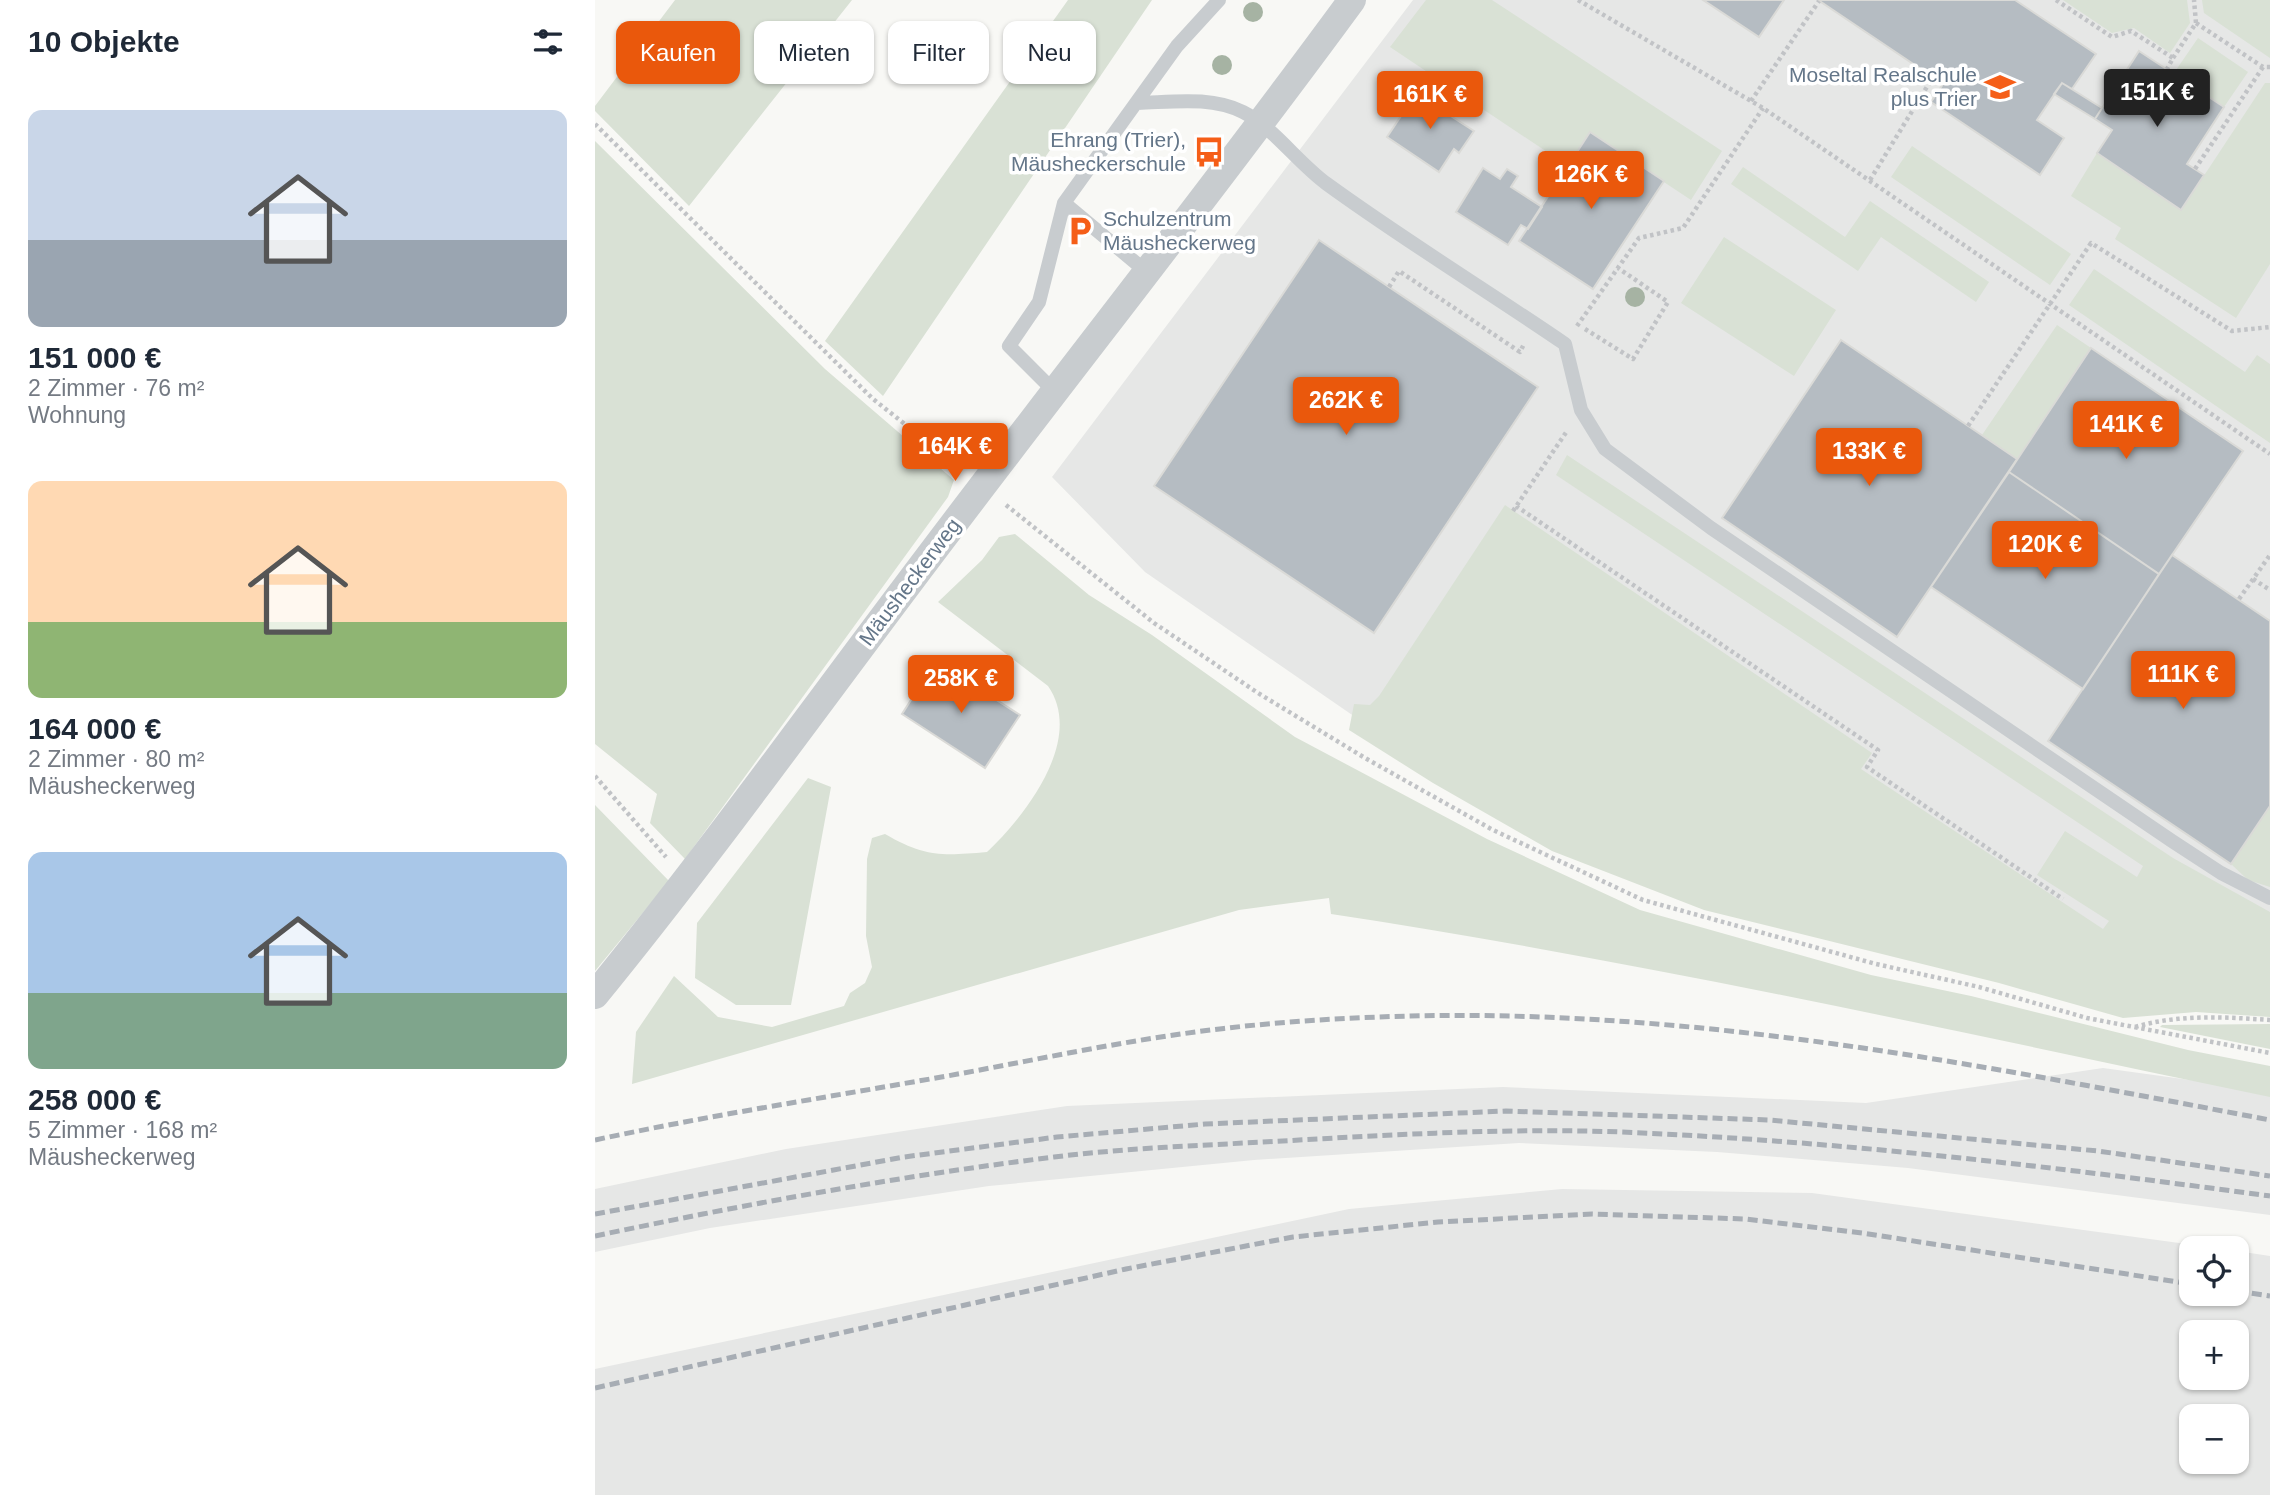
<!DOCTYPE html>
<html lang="de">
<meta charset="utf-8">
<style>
:root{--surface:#fff;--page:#f2f2f3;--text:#1f2937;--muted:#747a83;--accent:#ea580c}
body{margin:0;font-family:Arial,sans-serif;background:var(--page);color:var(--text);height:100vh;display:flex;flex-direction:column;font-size:26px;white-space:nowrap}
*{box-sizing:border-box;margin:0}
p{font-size:23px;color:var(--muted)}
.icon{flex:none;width:38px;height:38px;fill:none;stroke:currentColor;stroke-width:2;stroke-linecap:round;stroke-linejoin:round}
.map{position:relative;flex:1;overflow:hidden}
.details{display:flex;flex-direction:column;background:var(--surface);width:595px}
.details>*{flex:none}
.top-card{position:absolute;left:21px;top:21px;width:665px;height:63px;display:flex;gap:14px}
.tools{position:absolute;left:1584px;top:1236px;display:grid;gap:14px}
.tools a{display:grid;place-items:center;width:70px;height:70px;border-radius:14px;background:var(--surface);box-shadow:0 2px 5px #0004;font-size:35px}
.price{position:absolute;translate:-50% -60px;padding:0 16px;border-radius:7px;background:var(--accent);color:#fff;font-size:23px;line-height:46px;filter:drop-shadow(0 2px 4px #0008)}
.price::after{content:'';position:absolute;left:50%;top:42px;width:21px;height:16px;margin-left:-10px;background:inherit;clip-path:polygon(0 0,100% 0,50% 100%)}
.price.selected{background:#222;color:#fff}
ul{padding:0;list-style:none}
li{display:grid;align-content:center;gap:14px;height:371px;padding:0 28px}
li span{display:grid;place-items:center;height:217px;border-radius:14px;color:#555}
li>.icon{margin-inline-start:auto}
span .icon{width:126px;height:126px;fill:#fffc;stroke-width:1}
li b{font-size:30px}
h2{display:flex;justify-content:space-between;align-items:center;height:84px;padding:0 28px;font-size:30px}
.pill{padding:0 24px;border-radius:14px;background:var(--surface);box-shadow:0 2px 5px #0004;font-size:24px;line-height:63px}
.pill.selected{background:var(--accent);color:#fff}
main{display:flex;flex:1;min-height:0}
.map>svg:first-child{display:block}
.built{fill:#e6e7e6;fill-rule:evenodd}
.green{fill:#d9e1d5}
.building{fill:#b5bcc2;stroke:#dadad7;stroke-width:2}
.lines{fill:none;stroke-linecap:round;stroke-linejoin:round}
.path{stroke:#c1c3c6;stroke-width:4.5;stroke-dasharray:3.5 3.5;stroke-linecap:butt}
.lane{stroke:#c8cccf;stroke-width:14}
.street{stroke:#c8cccf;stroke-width:28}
.rail{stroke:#a7adb4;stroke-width:5;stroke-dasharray:10 5;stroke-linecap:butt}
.tree{fill:#a6b3a3}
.labels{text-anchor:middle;stroke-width:7;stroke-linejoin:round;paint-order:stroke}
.poi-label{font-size:21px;fill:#647689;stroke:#fff;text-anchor:end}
.street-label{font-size:21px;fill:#647689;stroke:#fff}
</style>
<main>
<section class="details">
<h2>10 Objekte<svg class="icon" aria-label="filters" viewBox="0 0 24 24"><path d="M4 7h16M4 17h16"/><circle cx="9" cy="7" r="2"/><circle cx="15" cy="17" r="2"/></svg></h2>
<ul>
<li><span style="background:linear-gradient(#c9d6e8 60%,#9aa5b1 0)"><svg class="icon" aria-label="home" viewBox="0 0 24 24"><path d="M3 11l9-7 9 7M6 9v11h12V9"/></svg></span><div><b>151 000 €</b><p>2 Zimmer · 76 m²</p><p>Wohnung</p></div></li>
<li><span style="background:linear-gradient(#ffd9b3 65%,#8fb573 0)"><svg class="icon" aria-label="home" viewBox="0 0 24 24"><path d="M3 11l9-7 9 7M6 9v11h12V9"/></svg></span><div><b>164 000 €</b><p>2 Zimmer · 80 m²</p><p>Mäusheckerweg</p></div></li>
<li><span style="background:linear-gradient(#a9c7e8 65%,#7fa58c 0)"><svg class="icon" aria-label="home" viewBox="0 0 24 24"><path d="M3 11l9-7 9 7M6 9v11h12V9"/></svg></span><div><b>258 000 €</b><p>5 Zimmer · 168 m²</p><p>Mäusheckerweg</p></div></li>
</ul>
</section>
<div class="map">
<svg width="1675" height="1495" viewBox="0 0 1675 1495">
<rect width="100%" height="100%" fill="#f8f8f5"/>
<path class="built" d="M 818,0 L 1675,0 L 1675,969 L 1507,976 L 763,719 L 550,572 L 457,477 Z
M 1508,1068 L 1675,1091 L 1675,1215 L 1313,1168 L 1122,1152 L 924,1143 L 659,1160 L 394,1186 L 115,1228 L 0,1252 L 0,1189 L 191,1149 L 472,1106 L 908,1087 L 1271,1103 Z
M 967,1189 L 1217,1193 L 1621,1248 L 1596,1248 L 1596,1293 L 1642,1293 L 1642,1251 L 1675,1256 L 1675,1495 L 0,1495 L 0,1369 L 754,1209 ZM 1596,1332 L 1642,1332 L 1642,1377 L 1596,1377 ZM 1596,1416 L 1642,1416 L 1642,1461 L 1596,1461 Z"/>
<path class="green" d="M 80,0 L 257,0 L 94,206 L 0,111 L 0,106 Z
M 473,0 L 557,0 L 288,396 L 230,341 Z
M 831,0 L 897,0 L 1127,151 L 1096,200 L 995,133 L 973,166 L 795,47 Z
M 1468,0 L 1592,0 L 1595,23 L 1575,53 L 1539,28 L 1517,33 Z
M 1607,0 L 1675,0 L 1675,58 L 1609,13 Z
M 1603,38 L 1653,72 L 1629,107 L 1579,73 Z
M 1670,83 L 1675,83 L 1675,264 L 1641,318 L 1520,239 L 1526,228 L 1476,196 L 1502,153 L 1587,209 Z
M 0,141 L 230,369 L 359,480 L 353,497 L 90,859 L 55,823 L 62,794 L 0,744 Z
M 1317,146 L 1476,254 L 1455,285 L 1296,177 Z
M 1148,167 L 1250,237 L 1275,201 L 1394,282 L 1381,302 L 1286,237 L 1263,271 L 1136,184 Z
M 1129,237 L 1241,310 L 1199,376 L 1086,303 Z
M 1499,269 L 1650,372 L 1662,355 L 1675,364 L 1675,443 L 1474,305 Z
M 1462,325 L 1496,348 L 1422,459 L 1387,435 Z
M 972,455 L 1578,858 L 1675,912 L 1675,1017 L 1601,1012 L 1528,1018 L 1404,983 L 1109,910 L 957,851 L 838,783 L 754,730 L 759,704 L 775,705 L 784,696 L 910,505 L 1277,753 L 1266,769 L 1508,929 L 1514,921 L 1442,875 L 1470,831 L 1542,877 L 1548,866 L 961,475 Z
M 420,534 L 494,595 L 557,635 L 700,737 L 892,839 L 1045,910 L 1276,975 L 1376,996 L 1593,1050 L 1675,1066 L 1675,1097 C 1363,1032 1051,962 736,914 L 734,898 L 644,910 L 37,1084 L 41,1032 L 79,976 L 123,1017 L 177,1027 L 249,1006 L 255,993 L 270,983 L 277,967 L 271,936 L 272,859 L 277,838 L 290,834 C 330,857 346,856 392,852 C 431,815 490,739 453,686 L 343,602 L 387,560 L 404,537 Z
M 213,778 L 236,787 L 196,1005 L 141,1005 L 100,978 L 102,923 Z
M 0,805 L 74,881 L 0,971 Z
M 1675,806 L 1675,887 L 1653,880 L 1636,864 Z
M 1675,1024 L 1675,1049 L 1565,1027 L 1567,1025 Z"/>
<path class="building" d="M 1108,0 L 1189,0 L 1164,37 Z
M 1223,0 L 1420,0 L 1501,54 L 1477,89 L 1467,83 L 1442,120 L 1469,138 L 1445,175 L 1336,102 L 1348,84 Z
M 1544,51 L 1629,107 L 1592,164 L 1609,175 L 1586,210 L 1502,153 L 1517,130 L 1500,119 Z
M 1467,83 L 1507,108 L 1500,119 L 1459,94 Z
M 822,92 L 836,102 L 843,92 L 855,100 L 848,111 L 879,131 L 864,153 L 859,149 L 844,172 L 792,137 Z
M 995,132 L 1069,181 L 998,289 L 924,241 Z
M 888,168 L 905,179 L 912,169 L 923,176 L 916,187 L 947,207 L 933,229 L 926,225 L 913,245 L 861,212 Z
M 724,240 L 943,387 L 779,633 L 559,486 Z
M 1246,340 L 1422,459 L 1302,637 L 1127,518 Z
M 1496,348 L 1648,451 L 1564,574 L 1414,472 Z
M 1414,472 L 1564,574 L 1488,689 L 1336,587 Z
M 1577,555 L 1675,621 L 1675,806 L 1636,864 L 1453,741 Z
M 341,661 L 425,715 L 390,768 L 307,714 Z"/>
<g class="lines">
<path class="path" d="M 983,0 L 1168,108 L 1675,454
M 1461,0 L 1517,37 L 1536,31 L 1578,58 L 1572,69
M 1601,23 L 1668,67 L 1675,67
M 1578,58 L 1601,23 L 1599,0
M 1156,101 L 1224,1
M 0,124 L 278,399 L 363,466
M 1600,169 L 1668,67
M 1275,180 L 1338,77
M 794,287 L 804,271 L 925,352 L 929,344
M 982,326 L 1044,238 L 1088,228 L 1168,108
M 990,329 L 1038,359 L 1073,302 L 1023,268
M 1373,426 L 1496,243 L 1637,331 L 1675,327
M 411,505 L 559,623 L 663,693 L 770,758 L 898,830 L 1048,900 L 1281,964 L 1384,987 L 1492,1018 L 1675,1053
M 921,506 L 1283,750 L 1272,767 L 1468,899
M 918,511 L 972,431
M 1658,579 L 1675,590
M 1644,599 L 1675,555
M 0,776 L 71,857
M 1540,1027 C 1584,1014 1629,1017 1675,1020"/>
<path class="lane" d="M 543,103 C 578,102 616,96 648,112 C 678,127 703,163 732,184 C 809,240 891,290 970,344 L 986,410 L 1010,449 L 1116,528 L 1577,841 L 1626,873 L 1675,898
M 469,203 L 553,273
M 460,392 L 414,346 L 444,302 L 469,203 L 582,46 L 624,0"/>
<path class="street" d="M 0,995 C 123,844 236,685 354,530 C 488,353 626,179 757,0"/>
<path class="rail" d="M 0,1140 C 116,1115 234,1097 352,1076 C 430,1062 508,1045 586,1034 C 662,1023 739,1018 815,1016 C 1107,1009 1390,1066 1675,1120
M 0,1214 L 309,1157 L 462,1137 L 610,1124 L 911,1111 L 1174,1120 L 1503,1151 L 1675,1176
M 0,1236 C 152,1204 305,1176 459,1157 C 540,1147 623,1145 704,1140 C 811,1134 919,1128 1026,1132 C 1244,1141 1460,1167 1675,1196
M 1642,1291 L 1675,1296
M 0,1388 L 531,1269 L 698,1237 L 843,1222 L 997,1214 L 1150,1219 L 1267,1233 L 1596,1284"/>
</g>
<g class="tree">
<circle cx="658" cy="12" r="10"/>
<circle cx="627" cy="65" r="10"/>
<circle cx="1040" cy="297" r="10"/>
</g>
<defs>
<g id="school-bare" transform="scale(2.415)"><path d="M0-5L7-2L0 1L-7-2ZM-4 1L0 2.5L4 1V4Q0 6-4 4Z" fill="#f55e18" stroke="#fff" stroke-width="2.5" paint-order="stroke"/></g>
<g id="bus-bare" transform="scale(2.415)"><path d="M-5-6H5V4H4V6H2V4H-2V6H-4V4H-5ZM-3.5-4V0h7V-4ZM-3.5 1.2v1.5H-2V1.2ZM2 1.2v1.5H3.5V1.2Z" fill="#f55e18" stroke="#fff" stroke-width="2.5" paint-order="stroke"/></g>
<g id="parking-bare" transform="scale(2.415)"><path d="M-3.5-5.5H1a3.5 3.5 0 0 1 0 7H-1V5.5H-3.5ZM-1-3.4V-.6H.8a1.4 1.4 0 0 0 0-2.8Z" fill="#f55e18" stroke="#fff" stroke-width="2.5" paint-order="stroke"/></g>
</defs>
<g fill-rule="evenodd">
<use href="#school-bare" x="1405" y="87"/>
<use href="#bus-bare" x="614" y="152"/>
<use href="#parking-bare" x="485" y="231"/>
</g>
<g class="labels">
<g class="poi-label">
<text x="1382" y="82">Moseltal Realschule<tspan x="1382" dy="24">plus Trier</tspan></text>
<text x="591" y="147">Ehrang (Trier),<tspan x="591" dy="24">Mäusheckerschule</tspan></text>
<text x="508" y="226" text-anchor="start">Schulzentrum<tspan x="508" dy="24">Mäusheckerweg</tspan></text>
</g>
<g class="street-label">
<text transform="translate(315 582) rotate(-53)" y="7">Mäusheckerweg</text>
</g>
</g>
</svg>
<div class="tools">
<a><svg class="icon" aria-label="locate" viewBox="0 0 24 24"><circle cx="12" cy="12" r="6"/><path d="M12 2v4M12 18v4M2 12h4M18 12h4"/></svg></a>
<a>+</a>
<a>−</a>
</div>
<b class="price selected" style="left:1562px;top:129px">151K €</b>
<b class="price" style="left:835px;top:131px">161K €</b>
<b class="price" style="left:996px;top:211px">126K €</b>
<b class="price" style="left:751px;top:437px">262K €</b>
<b class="price" style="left:1531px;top:461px">141K €</b>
<b class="price" style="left:360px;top:483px">164K €</b>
<b class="price" style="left:1274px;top:488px">133K €</b>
<b class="price" style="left:1450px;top:581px">120K €</b>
<b class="price" style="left:1588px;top:711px">111K €</b>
<b class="price" style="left:366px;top:715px">258K €</b>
<div class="top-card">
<a class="pill selected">Kaufen</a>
<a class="pill">Mieten</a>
<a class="pill">Filter</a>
<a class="pill">Neu</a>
</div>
</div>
</main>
